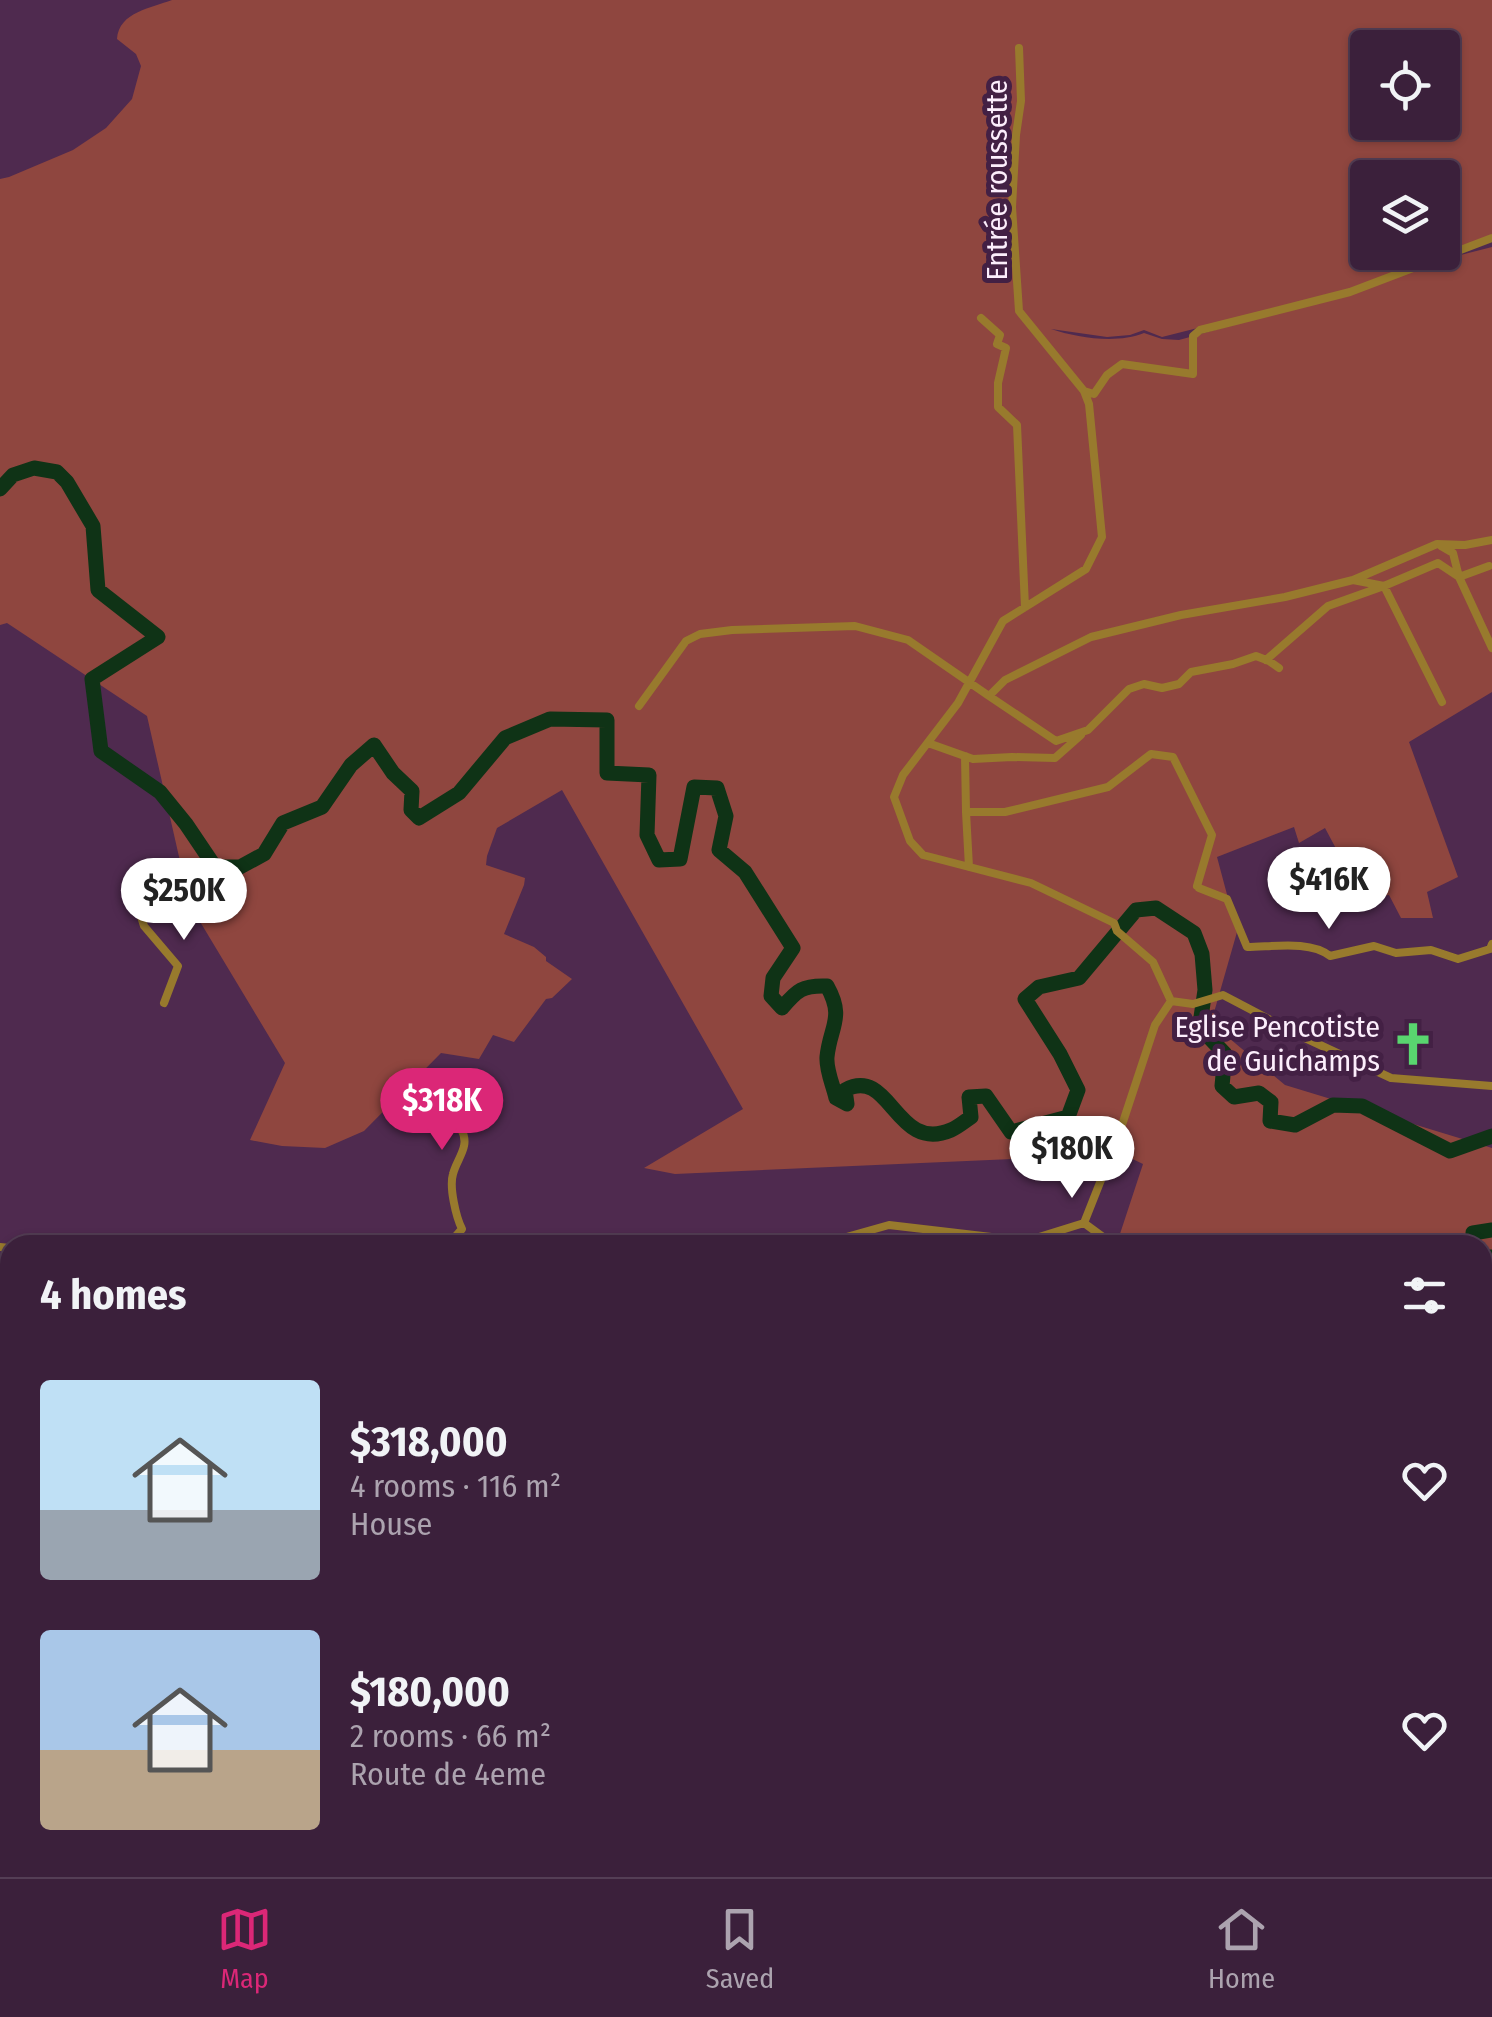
<!DOCTYPE html>
<meta charset="utf-8">
<style>
:root{--surface:#3b203b;--page:#462d46;--text:#f1f3f6;--muted:#aca3af;--line:#543e55;--accent:#db2777}
body{margin:0;font-family:"Fira Sans Condensed",sans-serif;background:var(--page);color:var(--text);height:100vh;display:flex;flex-direction:column;font-size:38px;white-space:nowrap}
*{box-sizing:border-box;margin:0}
p{font-size:32px;color:var(--muted)}
.icon{flex:none;width:55px;height:55px;fill:none;stroke:currentColor;stroke-width:2;stroke-linecap:round;stroke-linejoin:round}
.map{position:relative;flex:1;overflow:hidden}
.side{position:absolute;left:0px;top:1235px;width:1492px;height:642px;display:flex;flex-direction:column;background:var(--surface);border-radius:30px 30px 0 0;box-shadow:0 2px 8px #0004,0 0 0 2px var(--line)}
.side>*{flex:none}
.controls{position:absolute;left:1350px;top:30px;display:grid;gap:20px}
.controls a{display:grid;place-items:center;width:110px;height:110px;border-radius:10px;background:var(--surface);box-shadow:0 2px 8px #0004,0 0 0 2px var(--line);font-size:50px}
.price{position:absolute;translate:-50% -85px;padding:0 22px;border-radius:35px;background:#fff;color:#222;font-size:32px;line-height:65px;filter:drop-shadow(0 2px 5px #0008)}
.price::after{content:'';position:absolute;left:50%;top:60px;width:30px;height:22px;margin-left:-15px;background:inherit;clip-path:polygon(0 0,100% 0,50% 100%)}
.price.on{background:var(--accent);color:#fff}
ul{padding:0;list-style:none}
li{display:flex;align-items:center;gap:30px;height:250px;padding:0 40px}
li span{display:grid;place-items:center;flex:none;width:280px;height:200px;border-radius:10px;color:#555}
li>.icon{margin-inline-start:auto}
span .icon{width:120px;height:120px;fill:#fffc;stroke-width:1}
li b{font-size:42px}
h2{display:flex;justify-content:space-between;align-items:center;height:120px;padding:0 40px;font-size:42px}
.dock{display:flex;justify-content:space-around;align-items:center;height:140px;border-top:2px solid var(--line);background:var(--surface);font-size:28px;color:var(--muted)}
.dock a{display:grid;justify-items:center;gap:5px}
.dock .on{color:var(--accent)}
.map>svg:first-child{display:block}
.green{fill:#8f463f;fill-rule:evenodd}
.lines{fill:none;stroke-linecap:round;stroke-linejoin:round}
.river{stroke:#0f3316;stroke-width:15}
.street{stroke:#987a2d;stroke-width:8}
.labels{text-anchor:middle;stroke-width:10;stroke-linejoin:round;paint-order:stroke}
.street-label{font-size:30px;fill:#fceefc;stroke:#432044}
.poi-label{font-size:30px;fill:#fceefc;stroke:#432044;text-anchor:end}
</style>
<div class="map">
<svg width="1492" height="1877" viewBox="0 0 1492 1877">
<rect width="100%" height="100%" fill="#4f2a4f"/>
<path class="green" d="M 172,0 L 1492,0 L 1492,235 L 1353,289 L 1162,337 L 1144,330 L 1130,335 L 1107,337 L 1051,329 C 1078,338 1117,344 1144,333 L 1162,339 L 1179,340 L 1360,290 L 1437,261 L 1492,247 L 1492,692 L 1409,742 L 1458,877 L 1427,892 L 1433,918 L 1401,918 L 1389,895 L 1363,899 L 1325,828 L 1299,843 L 1294,827 L 1217,857 L 1237,932 L 1211,1023 L 1285,1085 L 1492,1148 L 1492,1821 L 1482,1816 L 1482,1245 L 1087,1245 L 1088,1236 L 1117,1243 L 1143,1164 L 1122,1154 L 675,1174 L 644,1168 L 743,1109 L 562,790 L 497,828 L 487,856 L 486,865 L 525,878 L 524,885 L 504,934 L 534,947 L 546,957 L 546,961 L 572,979 L 552,998 L 546,999 L 514,1042 L 493,1035 L 479,1059 L 441,1053 L 364,1131 L 325,1148 L 282,1146 L 250,1140 L 285,1063 L 190,905 L 147,716 L 7,623 L 0,625 L 0,179 L 9,177 L 73,150 L 106,128 L 132,99 L 141,66 L 136,54 L 117,39 C 119,12 151,8 172,0 ZM 1368,48 L 1442,48 L 1442,122 L 1368,122 ZM 1368,178 L 1442,178 L 1442,252 L 1368,252 Z
M 1316,1868 L 1452,1868 L 1448,1877 L 1318,1877 Z"/>
<g class="lines">
<path class="river" d="M 0,489 L 13,475 L 34,468 L 57,472 L 67,482 L 93,526 L 98,590 L 158,637 L 92,679 L 101,751 L 160,792 L 186,824 L 215,867 L 240,867 L 264,854 L 283,823 L 322,807 L 351,765 L 374,745 L 393,773 L 412,791 L 411,810 L 419,818 L 459,793 L 505,738 L 550,719 L 607,720 L 607,773 L 649,775 L 647,835 L 659,860 L 680,859 L 694,787 L 717,788 L 726,816 L 719,850 L 745,872 L 793,948 L 773,978 L 771,996 L 782,1008 C 797,990 803,985 827,986 C 845,1018 830,1026 827,1057 C 826,1070 833,1085 836,1098 L 847,1104 L 845,1090 C 891,1065 895,1154 951,1130 C 958,1127 965,1121 971,1117 L 969,1097 L 986,1096 L 1011,1132 L 1068,1117 L 1078,1090 L 1060,1054 L 1025,999 L 1039,987 L 1079,978 L 1136,910 L 1156,908 L 1194,933 L 1202,954 L 1205,990 L 1201,1017 L 1207,1035 L 1225,1054 L 1222,1086 L 1234,1097 L 1259,1093 L 1271,1102 L 1270,1121 L 1295,1125 L 1333,1105 L 1362,1106 L 1450,1151 L 1492,1136
M 1472,1245 L 1473,1233 L 1492,1230
M 1482,1257 L 1492,1257"/>
<path class="street" d="M 1019,48 L 1021,101 L 1016,135 L 1012,207 L 1019,311 L 1084,391 L 1089,404 L 1102,537 L 1086,569 L 1003,621 L 958,703 L 903,775 L 894,797 L 910,841 L 923,855 L 1031,883 L 1114,923 L 1117,931 L 1153,962 L 1171,1001
M 981,318 L 1000,335 L 997,344 L 1006,348 L 998,383 L 998,407 L 1017,425 L 1025,607
M 1084,391 L 1094,394 L 1107,375 L 1122,364 L 1193,374 L 1193,336 L 1200,330 L 1350,292 L 1492,238
M 1441,546 L 1453,553 L 1459,577 L 1492,648
M 1353,580 L 1384,586 L 1442,702
M 1266,660 L 1328,606 L 1384,586 L 1438,563 L 1459,577 L 1489,566
M 986,694 L 1056,741 L 1088,730 L 1129,689 L 1144,684 L 1162,688 L 1179,684 L 1191,672 L 1233,664 L 1256,656 L 1269,661 L 1279,668
M 639,706 L 686,641 L 700,634 L 732,630 L 855,626 L 908,640 L 989,696 L 1005,680 L 1091,637 L 1181,615 L 1285,597 L 1353,580 L 1437,544 L 1465,545 L 1492,540
M 928,743 L 973,759 L 1012,757 L 1055,758 L 1081,735
M 965,756 L 966,812 L 1005,812 L 1108,787 L 1151,754 L 1173,757 L 1212,835 L 1197,886
M 966,812 L 969,867
M 131,885 L 144,926 L 178,966 L 164,1003
M 1199,888 L 1227,899 L 1247,947 C 1272,947 1310,940 1330,956 L 1374,946 L 1396,953 L 1431,950 L 1458,959 L 1490,949 L 1492,944
M 414,1107 L 436,1121 L 461,1129 C 471,1146 457,1158 453,1174 C 449,1187 456,1217 462,1229 L 448,1245
M 1084,1223 L 1114,1245
M 818,1245 L 889,1225 L 1017,1240 L 1039,1237 L 1084,1223 L 1118,1137 L 1155,1025 L 1171,1001 L 1193,1004 L 1223,995 L 1305,1038 L 1391,1078 L 1492,1086
M 0,1247 L 10,1248
M 1482,1435 L 1492,1434
M 1482,1598 L 1492,1605
M 0,1599 L 0,1499 L 10,1473
M 0,1623 L 10,1720"/>
</g>
<defs>
<g id="church-bare" transform="scale(3.45)"><path d="M-1.2-6h2.4v3.5h3.3v2.4h-3.3V6h-2.4V-.1h-3.3v-2.4h3.3Z" fill="#59d56f" stroke="#432044" stroke-width="2.5" paint-order="stroke"/></g>
</defs>
<g fill-rule="evenodd">
<use href="#church-bare" x="1413" y="1044"/>
</g>
<g class="labels">
<g class="street-label">
<text transform="translate(997 180) rotate(-90)" y="10">Entrée roussette</text>
</g>
<g class="poi-label">
<text x="1380" y="1037">Eglise Pencotiste<tspan x="1380" dy="34">de Guichamps</tspan></text>
</g>
</g>
</svg>
<div class="controls">
<a><svg class="icon" aria-label="locate" viewBox="0 0 24 24"><circle cx="12" cy="12" r="6"/><path d="M12 2v4M12 18v4M2 12h4M18 12h4"/></svg></a>
<a><svg class="icon" aria-label="layers" viewBox="0 0 24 24"><path d="M12 4l9 5-9 5-9-5zM3 14l9 5 9-5"/></svg></a>
</div>
<b class="price" style="left:1329px;top:932px">$416K</b>
<b class="price" style="left:184px;top:943px">$250K</b>
<b class="price on" style="left:442px;top:1153px">$318K</b>
<b class="price" style="left:1072px;top:1201px">$180K</b>
<section class="side">
<h2>4 homes<svg class="icon" aria-label="filters" viewBox="0 0 24 24"><path d="M4 7h16M4 17h16"/><circle cx="9" cy="7" r="2"/><circle cx="15" cy="17" r="2"/></svg></h2>
<ul>
<li><span style="background:linear-gradient(#bfe0f5 65%,#9aa5b1 0)"><svg class="icon" aria-label="home" viewBox="0 0 24 24"><path d="M3 11l9-7 9 7M6 9v11h12V9"/></svg></span><div><b>$318,000</b><p>4 rooms · 116 m²</p><p>House</p></div><svg class="icon" aria-label="heart" viewBox="0 0 24 24"><path d="M12 20l-8-8c-3-5 5-10 8-4 3-6 11-1 8 4z"/></svg></li>
<li><span style="background:linear-gradient(#a9c7e8 60%,#b9a48a 0)"><svg class="icon" aria-label="home" viewBox="0 0 24 24"><path d="M3 11l9-7 9 7M6 9v11h12V9"/></svg></span><div><b>$180,000</b><p>2 rooms · 66 m²</p><p>Route de 4eme</p></div><svg class="icon" aria-label="heart" viewBox="0 0 24 24"><path d="M12 20l-8-8c-3-5 5-10 8-4 3-6 11-1 8 4z"/></svg></li>
</ul>
</section>
</div>
<nav class="dock">
<a class="on"><svg class="icon" aria-label="map" viewBox="0 0 24 24"><path d="M3 6l6-2 6 2 6-2v14l-6 2-6-2-6 2zM9 4v14M15 6v14"/></svg>Map</a>
<a><svg class="icon" aria-label="saved" viewBox="0 0 24 24"><path d="M7 4h10v16l-5-4-5 4z"/></svg>Saved</a>
<a><svg class="icon" aria-label="home" viewBox="0 0 24 24"><path d="M3 11l9-7 9 7M6 9v11h12V9"/></svg>Home</a>
</nav>
